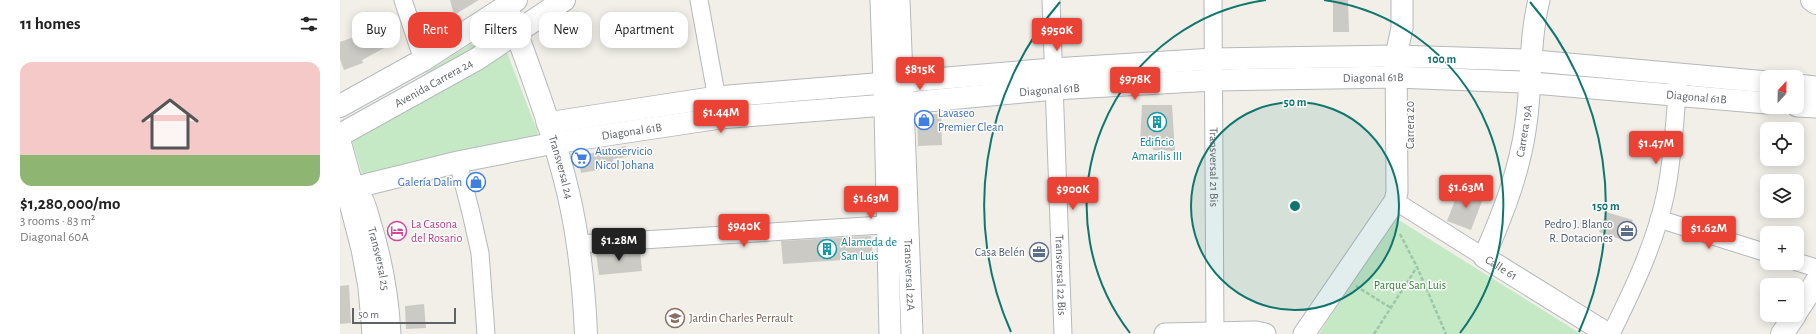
<!DOCTYPE html>
<meta charset="utf-8">
<style>
:root{--surface:#fff;--page:#f2f2f2;--text:#222;--muted:#767676;--line:#e0e0e0;--accent:#ea4335}
body{margin:0;font-family:"Alegreya Sans",sans-serif;background:var(--page);color:var(--text);height:100vh;display:flex;flex-direction:column;font-size:15px;white-space:nowrap}
*{box-sizing:border-box;margin:0}
p{font-size:13px;color:var(--muted)}
.icon{flex:none;width:22px;height:22px;fill:none;stroke:currentColor;stroke-width:2;stroke-linecap:round;stroke-linejoin:round}
.map{position:relative;flex:1;overflow:hidden}
.sheet{display:flex;flex-direction:column;background:var(--surface);width:340px}
.sheet>*{flex:none}
.guide{position:absolute;left:12px;top:12px;width:380px;height:36px;display:flex;gap:8px}
.needle{width:26px;rotate:22deg}
.controls{position:absolute;left:1420px;top:70px;display:grid;gap:8px}
.controls a{display:grid;place-items:center;width:44px;height:44px;border-radius:8px;background:var(--surface);box-shadow:0 2px 10px #0003;font-size:20px}
.scale{position:absolute;left:12px;bottom:10px;width:104px;box-sizing:border-box;padding-left:4px;border:2px solid #5f6368;border-top:0;font-size:11px;line-height:14px;white-space:nowrap;color:#5f6368;-webkit-text-stroke:3px #fff;paint-order:stroke}
.price{position:absolute;translate:-50% -34px;padding:0 9px;border-radius:4px;background:var(--accent);color:#fff;font-size:13px;line-height:26px;filter:drop-shadow(0 1px 2px #0008)}
.price::after{content:'';position:absolute;left:50%;top:24px;width:12px;height:9px;margin-left:-6px;background:inherit;clip-path:polygon(0 0,100% 0,50% 100%)}
.price.active{background:#222;color:#fff}
ul{padding:0;list-style:none}
li{display:grid;align-content:center;gap:8px;height:212px;padding:0 20px}
li+li{border-top:1px solid var(--line)}
li span{display:grid;place-items:center;height:124px;border-radius:12px;color:#555}
li>.icon{margin-inline-start:auto}
span .icon{width:72px;height:72px;fill:#fffc;stroke-width:1}
li b{font-size:17px}
h2{display:flex;justify-content:space-between;align-items:center;height:48px;padding:0 20px;font-size:17px}
.pill{padding:0 14px;border-radius:12px;background:var(--surface);box-shadow:0 2px 10px #0003;font-size:14px;line-height:36px}
.pill.active{background:var(--accent);color:#fff}
main{display:flex;flex:1;min-height:0}
.map>svg:first-child{display:block}
.green{fill:#c5e8c5}
.building{fill:#cccac5}
.lines{fill:none;stroke-linecap:round;stroke-linejoin:round}
.minor-casing{stroke:#b5b8bc;stroke-width:19}
.tertiary-casing{stroke:#b5b8bc;stroke-width:23}
.secondary-casing{stroke:#b6babf;stroke-width:24}
.path{stroke:#9cc7a9;stroke-width:2.5;stroke-dasharray:4 2;stroke-linecap:butt}
.minor{stroke:#fff;stroke-width:17}
.tertiary{stroke:#fff;stroke-width:21}
.secondary{stroke:#fff;stroke-width:22}
.ring{fill:none;stroke:#0f766e;stroke-width:2}
.labels{text-anchor:middle;stroke-width:3;stroke-linejoin:round;paint-order:stroke}
.street-label{font-size:12px;fill:#5f6368;stroke:#fff}
.shop-label{font-size:12px;fill:#366cbe;stroke:#fff;text-anchor:start}
.culture-label{font-size:12px;fill:#0d838f;stroke:#fff}
.hotel-label{font-size:12px;fill:#b23c85;stroke:#fff;text-anchor:start}
.service-label{font-size:12px;fill:#4e5e75;stroke:#fff;text-anchor:end}
.park-label{font-size:12px;fill:#348238;stroke:#fff}
.education-label{font-size:12px;fill:#785e54;stroke:#fff;text-anchor:start}
.centre{fill:#0f766e;stroke:#fff;stroke-width:2}
.ring-label{font-size:12px;text-anchor:middle;font-weight:bold;fill:#0f766e;stroke:#fff;stroke-width:3;stroke-linejoin:round;paint-order:stroke}
</style>
<main>
<section class="sheet">
<h2>11 homes<svg class="icon" aria-label="filters" viewBox="0 0 24 24"><path d="M4 7h16M4 17h16"/><circle cx="9" cy="7" r="2"/><circle cx="15" cy="17" r="2"/></svg></h2>
<ul>
<li><span style="background:linear-gradient(#f6c9c9 75%,#8fb573 0)"><svg class="icon" aria-label="home" viewBox="0 0 24 24"><path d="M3 11l9-7 9 7M6 9v11h12V9"/></svg></span><div><b>$1,280,000/mo</b><p>3 rooms · 83 m²</p><p>Diagonal 60A</p></div></li>
</ul>
</section>
<div class="map">
<svg width="1476" height="334" viewBox="0 0 1476 334">
<rect width="100%" height="100%" fill="#f1efe8"/>
<path class="green" d="M 154,30 L 157,34 L 87,77 L 86,72 Z
M 166,50 L 198,133 L 194,139 L 27,176 L 22,174 L 12,140 Z
M 1054,217 L 1241,334 L 979,334 Z"/>
<path class="building" d="M 110,0 L 139,0 L 114,15 Z
M 993,0 L 1008,0 L 1009,32 L 993,32 Z
M 51,24 L 57,41 L 22,60 L 23,63 L 4,70 L 0,59 L 0,42 Z
M 802,105 L 832,105 L 835,151 L 813,150 L 811,139 L 800,142 Z
M 577,114 L 601,114 L 602,145 L 578,146 Z
M 286,146 L 288,157 L 273,159 L 275,167 L 241,173 L 238,156 Z
M 1131,191 L 1144,196 L 1131,230 L 1107,221 L 1117,195 Z
M 1266,212 L 1293,220 L 1286,241 L 1259,232 Z
M 531,236 L 533,258 L 443,264 L 441,241 Z
M 300,250 L 302,271 L 259,275 L 256,253 Z
M 9,285 L 11,323 L 0,324 L 0,286 Z
M 84,304 L 86,328 L 66,329 L 65,306 Z"/>
<g class="lines">
<g class="minor-casing">
<g id="minor">
<path d="M 63,0 L 83,60"/>
<path d="M 359,0 L 379,110"/>
<path id="s1" d="M 711,0 L 723,334"/>
<path id="s2" d="M 873,0 L 875,334"/>
<path d="M 118,162 L 131,213 L 140,253 L 146,334"/>
<path d="M 1055,201 L 1144,257"/>
<path d="M 1319,219 L 1427,253"/>
<path d="M 238,244 L 559,224"/>
<path d="M 1457,262 L 1476,268"/>
<path d="M 1271,334 C 1293,289 1316,242 1326,192 C 1333,156 1335,119 1338,82"/>
</g>
</g>
<g class="tertiary-casing">
<g id="tertiary">
<path d="M 541,0 L 545,110 L 550,334"/>
<path id="s3" d="M 559,0 L 572,334"/>
<path id="s4" d="M 1199,0 C 1189,40 1192,83 1186,124 C 1180,170 1163,214 1144,257 L 1268,334"/>
<path d="M 1457,85 L 1476,87"/>
<path d="M 1457,106 L 1476,107"/>
<path d="M 207,123 L 377,97 L 713,69 L 874,59 L 1056,56 L 1184,60 L 1427,82"/>
<path d="M 0,141 L 13,188 L 10,203 L 22,249 L 29,287 L 33,334"/>
<path id="s5" d="M 0,191 L 118,162 L 214,143 L 380,118 L 545,105 L 714,89 L 874,80 L 1056,77 L 1182,82 L 1427,103"/>
<path id="s6" d="M 19,194 C 24,200 27,211 29,219 C 41,257 48,295 50,334"/>
<path d="M 825,334 L 916,332 L 925,334"/>
<path d="M 964,334 L 1055,201 L 1057,192 L 1056,56 L 1062,28 L 1062,0"/>
</g>
</g>
<g class="secondary-casing">
<g id="secondary">
<path d="M 1472,0 L 1476,3"/>
<path id="s7" d="M 167,7 C 189,68 213,129 228,192 C 239,239 244,286 246,334"/>
<path d="M 0,106 L 83,60 L 176,0"/>
<path id="s8" d="M 0,135 L 137,59 L 224,0"/>
<path d="M 1457,311 L 1476,282"/>
<path d="M 1442,334 L 1455,315"/>
</g>
</g>
<path class="path" d="M 1060,234 L 1077,267 L 1106,334
M 1016,286 L 1051,308
M 1034,334 L 1077,267"/>
<use href="#minor" class="minor"/>
<use href="#tertiary" class="tertiary"/>
<use href="#secondary" class="secondary"/>
</g>
<circle cx="955" cy="206" r="104" fill="#0f766e" fill-opacity=".12"/>
<g class="ring">
<circle cx="955" cy="206" r="104"/>
<path d="M790 333A208 208 0 0 1 926 0M984 0A208 208 0 0 1 1120 333"/>
<path d="M671 332A311 311 0 0 1 720 2M1190 2A311 311 0 0 1 1239 332"/>
</g>
<defs>
<g id="shop-ring" transform="scale(1)"><circle r="9.5" fill="#fff" stroke="#3f7fe0" stroke-width="1.5"/><path d="M-5-2.5h2.3a2.7 3.5 0 0 1 5.4 0H5L5.5 6h-11ZM-1.5-2.5h3a1.5 2.3 0 0 0-3 0Z" fill="#3f7fe0"/></g>
<g id="building-ring" transform="scale(1)"><circle r="9.5" fill="#fff" stroke="#0f9aa8" stroke-width="1.5"/><path d="M-4-6H4V6H1V3H-1V6H-4ZM-2.5-4.3h1.7v1.8h-1.7ZM.8-4.3h1.7v1.8H.8ZM-2.5-1h1.7V.8h-1.7ZM.8-1h1.7V.8H.8Z" fill="#0f9aa8"/></g>
<g id="supermarket-ring" transform="scale(1)"><circle r="9.5" fill="#fff" stroke="#3f7fe0" stroke-width="1.5"/><path d="M-6-5.5h2.5l.6 2H6L4.5 2H-2.5L-4.4-4H-6ZM-1.5 3.2a1.3 1.3 0 1 0 .1 0ZM3 3.2a1.3 1.3 0 1 0 .1 0Z" fill="#3f7fe0"/></g>
<g id="hotel-ring" transform="scale(1)"><circle r="9.5" fill="#fff" stroke="#d1479c" stroke-width="1.5"/><path d="M-6-4.5h1.5V1H6V5H4.5V3h-9V5H-6ZM-4 0a1.8 1.8 0 1 1 3.6 0ZM.5 0V-2.5h3Q6-2.5 6 0Z" fill="#d1479c"/></g>
<g id="office-ring" transform="scale(1)"><circle r="9.5" fill="#fff" stroke="#5c6f8a" stroke-width="1.5"/><path d="M-6-3h4V-5.5h4V-3h4V5H-6ZM-1-4.5V-3h2v-1.5ZM-6 0V1H6V0Z" fill="#5c6f8a"/></g>
<g id="school-ring" transform="scale(1)"><circle r="9.5" fill="#fff" stroke="#8d6e63" stroke-width="1.5"/><path d="M0-5L7-2L0 1L-7-2ZM-4 1L0 2.5L4 1V4Q0 6-4 4Z" fill="#8d6e63"/></g>
</defs>
<g fill-rule="evenodd">
<use href="#shop-ring" x="584" y="120"/>
<use href="#building-ring" x="817" y="122"/>
<use href="#supermarket-ring" x="241" y="158"/>
<use href="#shop-ring" x="136" y="182"/>
<use href="#hotel-ring" x="57" y="231"/>
<use href="#office-ring" x="1287" y="231"/>
<use href="#building-ring" x="487" y="249"/>
<use href="#office-ring" x="699" y="252"/>
<use href="#school-ring" x="335" y="318"/>
</g>
<g class="labels">
<g class="street-label">
<text dy="4" stroke="none"><textPath href="#s5" startOffset="1042">Diagonal 61B</textPath></text>
<text dy="4" stroke="none"><textPath href="#s8" startOffset="107">Avenida Carrera 24</textPath></text>
<text dy="4" stroke="none"><textPath href="#s5" startOffset="718">Diagonal 61B</textPath></text>
<text dy="4" stroke="none"><textPath href="#s5" startOffset="1366">Diagonal 61B</textPath></text>
<text transform="translate(1070 125) rotate(-90)" y="4">Carrera 20</text>
<text dy="4" stroke="none"><textPath href="#s5" startOffset="298">Diagonal 61B</textPath></text>
<text transform="translate(1184 131) rotate(-81)" y="4">Carrera 19A</text>
<text dy="4" stroke="none"><textPath href="#s7" startOffset="169">Transversal 24</textPath></text>
<text dy="4" stroke="none"><textPath href="#s2" startOffset="167">Transversal 21 Bis</textPath></text>
<text dy="4" stroke="none"><textPath href="#s6" startOffset="68">Transversal 25</textPath></text>
<text dy="4" stroke="none"><textPath href="#s4" startOffset="285">Calle 61</textPath></text>
<text dy="4" stroke="none"><textPath href="#s3" startOffset="275">Transversal 22A</textPath></text>
<text dy="4" stroke="none"><textPath href="#s1" startOffset="275">Transversal 22 Bis</textPath></text>
</g>
<g class="shop-label">
<text x="598" y="117">Lavaseo<tspan x="598" dy="14">Premier Clean</tspan></text>
<text x="255" y="155">Autoservicio<tspan x="255" dy="14">Nicol Johana</tspan></text>
<text x="122" y="186" text-anchor="end">Galería Dalim</text>
</g>
<g class="culture-label">
<text x="817" y="146">Edificio<tspan x="817" dy="14">Amarilis III</tspan></text>
<text x="501" y="246" text-anchor="start">Alameda de<tspan x="501" dy="14">San Luis</tspan></text>
</g>
<g class="hotel-label">
<text x="71" y="228">La Casona<tspan x="71" dy="14">del Rosario</tspan></text>
</g>
<g class="service-label">
<text x="1273" y="228">Pedro J. Blanco<tspan x="1273" dy="14">R. Dotaciones</tspan></text>
<text x="685" y="256">Casa Belén</text>
</g>
<g class="park-label">
<text x="1070" y="289">Parque San Luis</text>
</g>
<g class="education-label">
<text x="349" y="322">Jardin Charles Perrault</text>
</g>
</g>
<circle cx="955" cy="206" r="6" class="centre"/>
<g class="ring-label">
<text x="1102" y="63">100 m</text>
<text x="955" y="106">50 m</text>
<text x="1266" y="210">150 m</text>
</g>
</svg>
<div class="controls">
<a><svg class="needle" viewBox="-14 -14 28 28"><path d="M0-13l5 13h-10z" fill="#e53935"/><path d="M0 13l5-13h-10z" fill="#767676"/></svg></a>
<a><svg class="icon" aria-label="locate" viewBox="0 0 24 24"><circle cx="12" cy="12" r="6"/><path d="M12 2v4M12 18v4M2 12h4M18 12h4"/></svg></a>
<a><svg class="icon" aria-label="layers" viewBox="0 0 24 24"><path d="M12 4l9 5-9 5-9-5zM3 14l9 5 9-5"/></svg></a>
<a>+</a>
<a>−</a>
</div>
<div class="scale">50 m</div>
<b class="price" style="left:717px;top:52px">$950K</b>
<b class="price" style="left:580px;top:91px">$815K</b>
<b class="price" style="left:795px;top:101px">$978K</b>
<b class="price" style="left:381px;top:134px">$1.44M</b>
<b class="price" style="left:1316px;top:165px">$1.47M</b>
<b class="price" style="left:1126px;top:209px">$1.63M</b>
<b class="price" style="left:733px;top:211px">$900K</b>
<b class="price" style="left:531px;top:220px">$1.63M</b>
<b class="price" style="left:404px;top:248px">$940K</b>
<b class="price" style="left:1369px;top:250px">$1.62M</b>
<b class="price active" style="left:279px;top:262px">$1.28M</b>
<div class="guide">
<a class="pill">Buy</a>
<a class="pill active">Rent</a>
<a class="pill">Filters</a>
<a class="pill">New</a>
<a class="pill">Apartment</a>
</div>
</div>
</main>
